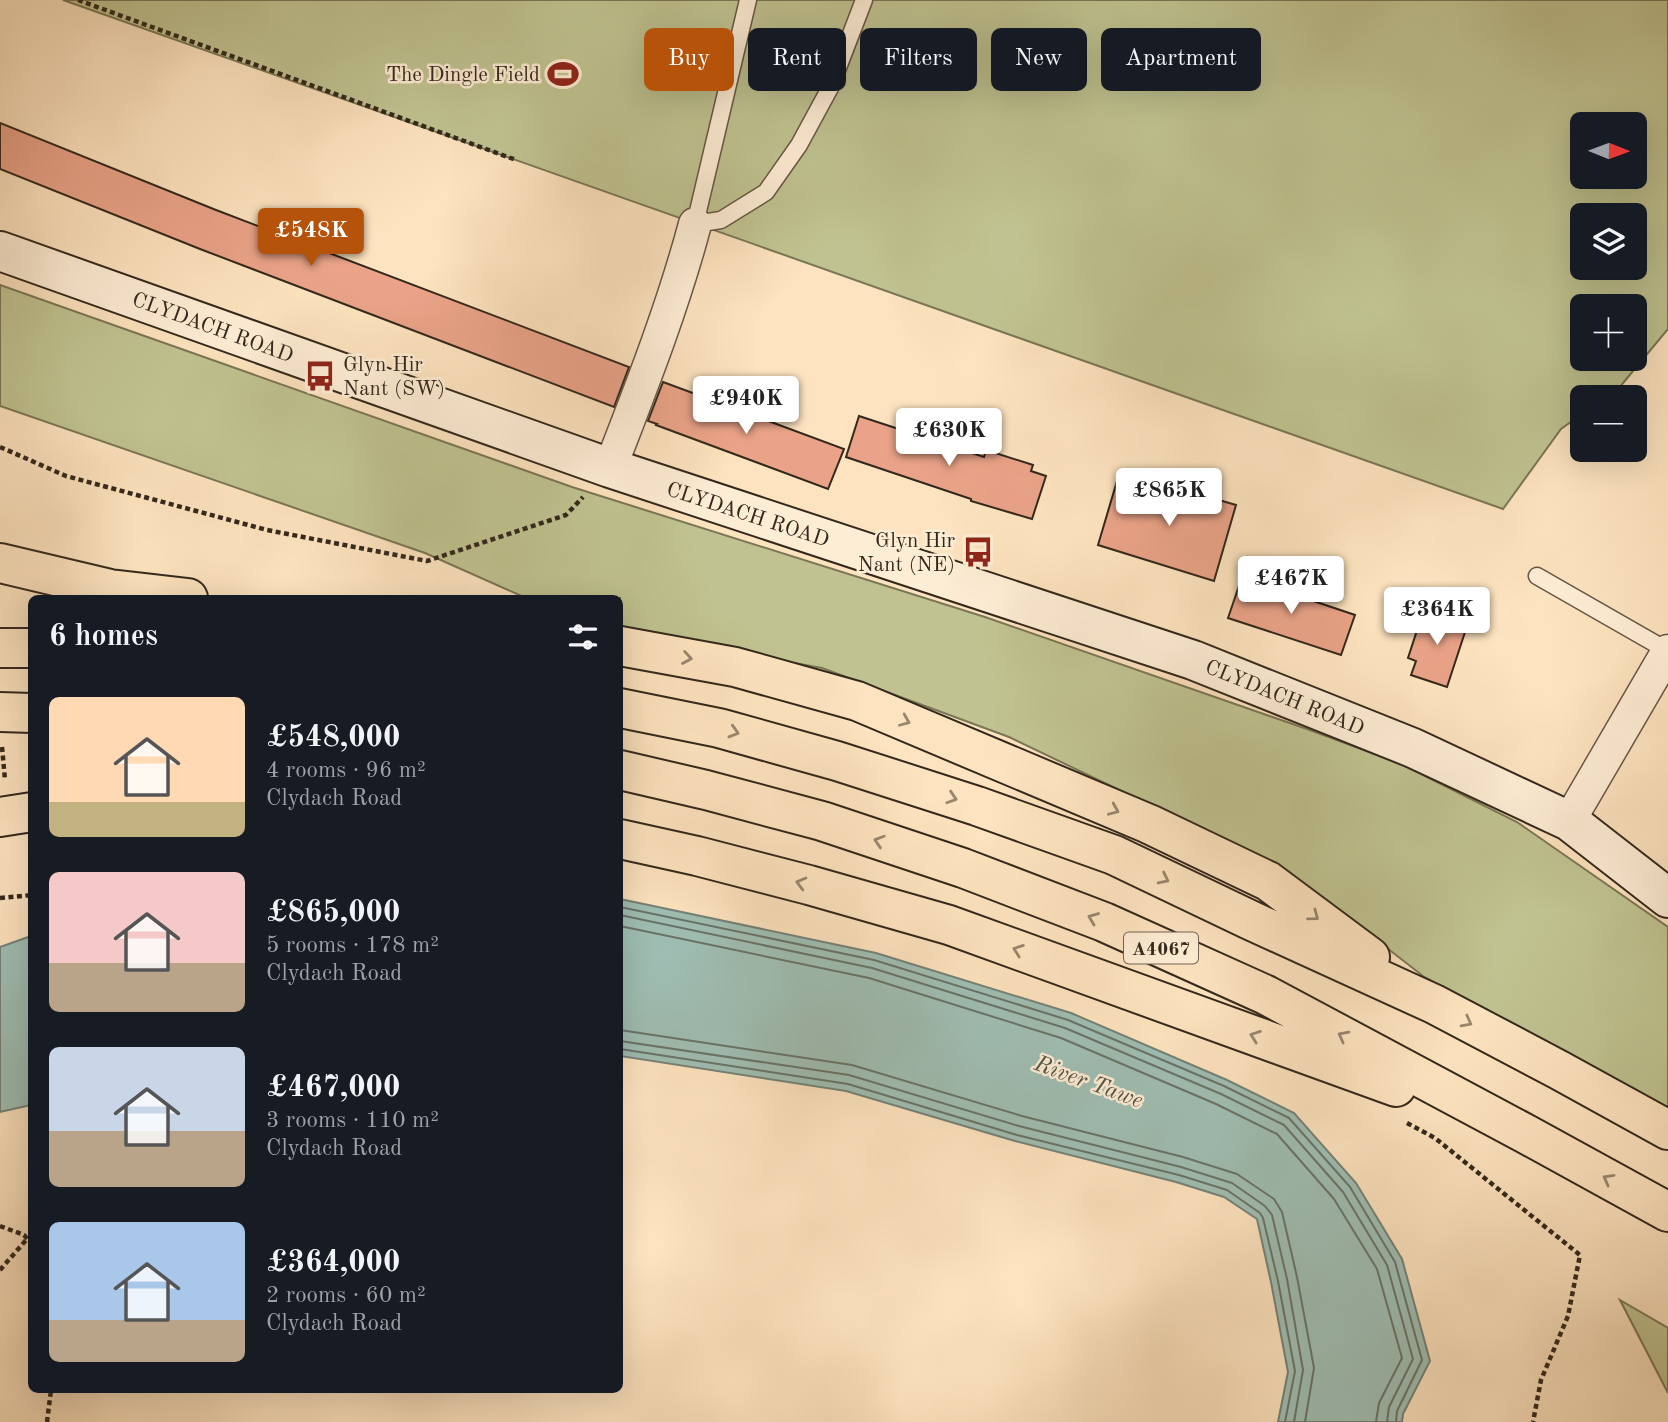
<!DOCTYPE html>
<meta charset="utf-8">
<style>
:root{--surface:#171b24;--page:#242831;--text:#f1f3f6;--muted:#9ea1a6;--accent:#b45309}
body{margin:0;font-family:"Old Standard TT",serif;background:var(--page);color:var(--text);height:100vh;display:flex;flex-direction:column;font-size:26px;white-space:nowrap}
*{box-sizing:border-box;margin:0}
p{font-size:23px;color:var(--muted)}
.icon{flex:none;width:38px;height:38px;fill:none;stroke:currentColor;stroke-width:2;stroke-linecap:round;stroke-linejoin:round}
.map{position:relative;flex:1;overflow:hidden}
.side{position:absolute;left:28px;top:595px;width:595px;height:798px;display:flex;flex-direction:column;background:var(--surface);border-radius:10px;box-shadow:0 7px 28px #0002}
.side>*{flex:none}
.guide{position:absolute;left:644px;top:28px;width:665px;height:63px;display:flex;gap:14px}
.needle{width:46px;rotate:91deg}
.buttons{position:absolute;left:1570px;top:112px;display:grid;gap:14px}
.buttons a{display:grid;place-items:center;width:77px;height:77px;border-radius:10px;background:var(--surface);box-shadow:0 7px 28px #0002;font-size:35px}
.price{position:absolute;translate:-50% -60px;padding:0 16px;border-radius:7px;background:#fff;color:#222;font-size:23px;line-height:46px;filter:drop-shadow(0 2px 4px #0008)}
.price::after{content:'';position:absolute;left:50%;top:42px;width:21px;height:16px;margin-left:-10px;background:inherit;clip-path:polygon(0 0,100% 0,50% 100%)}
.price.on{background:var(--accent);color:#fff}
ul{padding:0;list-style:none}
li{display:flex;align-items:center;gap:21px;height:175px;padding:0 21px}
li span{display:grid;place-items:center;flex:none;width:196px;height:140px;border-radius:10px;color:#555}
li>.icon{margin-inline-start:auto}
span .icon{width:84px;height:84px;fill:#fffc;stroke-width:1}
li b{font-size:30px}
h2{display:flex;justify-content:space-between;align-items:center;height:84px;padding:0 21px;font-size:30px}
.pill{padding:0 24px;border-radius:10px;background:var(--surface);box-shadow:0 7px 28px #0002;font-size:24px;line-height:63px}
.pill.on{background:var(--accent);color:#fff}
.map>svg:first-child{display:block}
.green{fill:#c0c391;stroke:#7a7656;stroke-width:2;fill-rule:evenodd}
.water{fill:#9fbeb3;stroke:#748277;stroke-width:2}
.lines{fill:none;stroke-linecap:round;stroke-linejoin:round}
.shore{stroke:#697368;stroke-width:2}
.building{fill:#eaa388;stroke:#33281c;stroke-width:2}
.lane-casing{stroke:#665745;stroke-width:19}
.street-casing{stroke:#665745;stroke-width:35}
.secondary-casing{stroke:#33281c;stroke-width:42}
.primary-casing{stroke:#33281c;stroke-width:42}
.path{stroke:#33281c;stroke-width:4.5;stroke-dasharray:5 3.5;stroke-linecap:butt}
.lane{stroke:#feedd5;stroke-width:16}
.street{stroke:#feedd5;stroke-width:32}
.secondary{stroke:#feedd5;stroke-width:38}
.primary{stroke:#fde3bf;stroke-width:38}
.oneway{stroke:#98866e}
.labels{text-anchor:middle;stroke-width:5;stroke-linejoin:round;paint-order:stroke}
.shield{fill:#feedd5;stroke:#706354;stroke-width:2}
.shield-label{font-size:19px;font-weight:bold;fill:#33281c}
.poi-label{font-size:21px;fill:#33281c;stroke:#feedd5;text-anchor:end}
.street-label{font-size:21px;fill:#33281c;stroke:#feedd5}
.water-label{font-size:23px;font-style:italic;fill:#535549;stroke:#feedd5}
</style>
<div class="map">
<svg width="1668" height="1422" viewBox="0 0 1668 1422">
<rect width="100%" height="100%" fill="#fde3bf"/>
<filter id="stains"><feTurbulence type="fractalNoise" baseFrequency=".00286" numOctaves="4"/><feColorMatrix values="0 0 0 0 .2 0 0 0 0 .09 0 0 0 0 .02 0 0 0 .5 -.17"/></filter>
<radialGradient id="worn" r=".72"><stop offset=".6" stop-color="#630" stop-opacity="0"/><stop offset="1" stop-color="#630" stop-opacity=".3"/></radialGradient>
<path class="green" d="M 63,0 L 1668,0 L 1668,329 L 1619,388 L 1606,397 L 1582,397 L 1582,414 L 1561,429 L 1503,509 ZM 1582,124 L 1634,124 L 1634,177 L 1582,177 ZM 1582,215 L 1634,215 L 1634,268 L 1582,268 ZM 1582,306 L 1634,306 L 1634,359 L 1582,359 Z
M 0,285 L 572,487 L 985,617 L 1307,729 L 1399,763 L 1517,822 L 1668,927 L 1668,1114 L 1423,976 L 1316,893 L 1242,849 L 1009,737 L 822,668 L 620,632 L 620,598 L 526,598 L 425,553 L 0,406 Z
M 1620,1300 L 1668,1328 L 1668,1393 Z"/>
<path class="water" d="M 620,899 L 876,953 L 1071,1013 L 1227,1080 L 1294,1113 L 1356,1183 L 1402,1259 L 1430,1361 L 1403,1414 L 1402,1422 L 1278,1422 L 1288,1372 L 1271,1282 L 1257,1219 L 1224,1197 L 1176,1182 L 1015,1141 L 846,1091 L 620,1056 Z
M 31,936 L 31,1105 L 0,1112 L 0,947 Z"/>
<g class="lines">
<path class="shore" d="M 620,907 L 874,960 L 1068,1020 L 1224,1086 L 1289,1118 L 1350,1187 L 1395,1262 L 1422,1360 L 1397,1411 L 1396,1422
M 620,915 L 872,968 L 1065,1028 L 1221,1094 L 1284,1125 L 1343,1192 L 1387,1265 L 1413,1359 L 1389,1407 L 1387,1422
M 620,926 L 869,978 L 1061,1038 L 1216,1104 L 1277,1134 L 1334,1199 L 1377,1269 L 1402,1358 L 1379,1403 L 1376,1422
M 620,1030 L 852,1065 L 1022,1116 L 1183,1157 L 1237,1174 L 1274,1199 L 1282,1212 L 1297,1277 L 1314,1368 L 1305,1422
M 620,1041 L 849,1075 L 1019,1126 L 1181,1167 L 1232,1183 L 1265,1206 L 1272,1215 L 1287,1279 L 1303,1370 L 1294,1422
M 620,1049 L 848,1084 L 1017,1135 L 1179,1175 L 1227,1190 L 1260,1213 L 1263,1218 L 1278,1281 L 1295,1371 L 1285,1422"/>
</g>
<path class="building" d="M 0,123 L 216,210 L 629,367 L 614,407 L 200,249 L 0,169 Z
M 663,382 L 844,449 L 828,489 L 656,425 L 657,424 L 648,421 Z
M 859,416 L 984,457 L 986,450 L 1033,465 L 1031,471 L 1046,476 L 1032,519 L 971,501 L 971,499 L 846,457 Z
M 1117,481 L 1164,495 L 1167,485 L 1236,505 L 1214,581 L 1098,545 Z
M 1242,577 L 1355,615 L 1341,655 L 1228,618 Z
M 1424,609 L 1468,623 L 1447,687 L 1411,675 L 1416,661 L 1408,658 Z"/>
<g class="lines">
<g class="lane-casing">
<path id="lane" d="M 748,0 L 695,224 L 721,220 L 766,192 L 799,145 L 831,86 L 864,0
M 1537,576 L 1668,651"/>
</g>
<g class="street-casing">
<path id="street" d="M 610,468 C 641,388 673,307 695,224
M 1569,821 L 1668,651"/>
</g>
<g class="secondary-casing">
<path id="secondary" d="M 0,251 L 610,468 L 1193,660 L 1413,748 L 1569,821 L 1668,898"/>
</g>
<g class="primary-casing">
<path id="primary" d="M 0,563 L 110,589 L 188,598
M 620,646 L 735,667 L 857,701 L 1149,824 L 1268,881 L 1370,957
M 0,648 L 32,648
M 620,708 L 719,728 L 837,761 L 977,806 L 1114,855 L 1250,920 L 1434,1004 L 1559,1070 L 1668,1130
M 0,712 L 32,713
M 620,770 L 706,790 L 822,821 L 963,868 L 1104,922 L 1266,995 L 1526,1134 L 1668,1212
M 0,817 L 32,812
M 620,839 L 697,856 L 809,885 L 949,925 L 1396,1087"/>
</g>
<path class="path" d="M 78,0 L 516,160
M 0,447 L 66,476 L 267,530 L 427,561 L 566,515 L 583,497
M 2,747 L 5,780
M 0,898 L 32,895
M 1407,1123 L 1435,1138 L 1580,1255 L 1568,1316 L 1541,1380 L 1533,1422
M 0,1226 L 24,1235 L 32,1244
M 0,1270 L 27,1239
M 47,1422 L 51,1390"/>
<use href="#lane" class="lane"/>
<use href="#street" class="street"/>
<use href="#secondary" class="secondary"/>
<use href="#primary" class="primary"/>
</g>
<defs><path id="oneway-chevron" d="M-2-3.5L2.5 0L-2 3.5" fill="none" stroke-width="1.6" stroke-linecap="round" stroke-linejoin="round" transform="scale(1.75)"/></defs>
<g class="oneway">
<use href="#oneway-chevron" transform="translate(687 658) rotate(10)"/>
<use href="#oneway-chevron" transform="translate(905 721) rotate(23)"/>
<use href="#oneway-chevron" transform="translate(734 732) rotate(16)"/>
<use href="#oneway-chevron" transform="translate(952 798) rotate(18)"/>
<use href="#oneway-chevron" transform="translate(1114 810) rotate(23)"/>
<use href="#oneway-chevron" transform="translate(879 841) rotate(-162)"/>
<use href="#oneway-chevron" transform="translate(1164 879) rotate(26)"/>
<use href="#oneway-chevron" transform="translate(801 883) rotate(-165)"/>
<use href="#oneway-chevron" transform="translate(1314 916) rotate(37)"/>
<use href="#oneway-chevron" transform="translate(1093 918) rotate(-159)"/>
<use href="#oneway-chevron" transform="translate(1018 950) rotate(-160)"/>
<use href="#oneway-chevron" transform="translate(1467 1022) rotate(28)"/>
<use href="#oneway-chevron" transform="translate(1255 1036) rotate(-160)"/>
<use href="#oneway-chevron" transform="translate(1343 1036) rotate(-152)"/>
<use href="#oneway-chevron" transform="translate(1608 1179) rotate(-151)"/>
</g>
<defs>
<g id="stadium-bare" transform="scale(2.415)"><path d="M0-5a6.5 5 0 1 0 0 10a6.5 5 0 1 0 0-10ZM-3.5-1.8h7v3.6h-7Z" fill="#8f2418" stroke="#feedd5" stroke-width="2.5" paint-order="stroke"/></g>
<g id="bus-bare" transform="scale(2.415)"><path d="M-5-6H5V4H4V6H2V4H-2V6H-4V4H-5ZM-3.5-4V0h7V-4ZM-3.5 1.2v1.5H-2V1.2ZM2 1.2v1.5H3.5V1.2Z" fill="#8f2418" stroke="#feedd5" stroke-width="2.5" paint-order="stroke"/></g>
</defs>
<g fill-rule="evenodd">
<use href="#stadium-bare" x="563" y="74"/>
<use href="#bus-bare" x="320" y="376"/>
<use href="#bus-bare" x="978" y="552"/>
</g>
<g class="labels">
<rect class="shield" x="1124" y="932.5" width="74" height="31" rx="5"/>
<g class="shield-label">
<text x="1161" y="955">A4067</text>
</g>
<g class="poi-label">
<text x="540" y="81">The Dingle Field</text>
<text x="343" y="371" text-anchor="start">Glyn Hir<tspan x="343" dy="24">Nant (SW)</tspan></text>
<text x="955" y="547">Glyn Hir<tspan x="955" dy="24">Nant (NE)</tspan></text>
</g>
<g class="street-label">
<text transform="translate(213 327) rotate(20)" y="7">CLYDACH ROAD</text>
<text transform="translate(748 514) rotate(18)" y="7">CLYDACH ROAD</text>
<text transform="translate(1285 697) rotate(22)" y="7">CLYDACH ROAD</text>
</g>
<g class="water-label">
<text transform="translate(1089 1081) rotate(20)" y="8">River Tawe</text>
</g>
</g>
<rect width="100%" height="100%" filter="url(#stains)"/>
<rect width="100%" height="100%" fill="url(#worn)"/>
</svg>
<div class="buttons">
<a><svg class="needle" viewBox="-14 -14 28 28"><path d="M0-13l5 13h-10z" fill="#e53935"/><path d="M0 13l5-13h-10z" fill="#9ea1a6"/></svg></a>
<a><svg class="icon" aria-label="layers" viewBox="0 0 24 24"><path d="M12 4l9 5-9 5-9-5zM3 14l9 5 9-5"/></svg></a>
<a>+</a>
<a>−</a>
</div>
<b class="price on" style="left:311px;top:268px">£548K</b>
<b class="price" style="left:746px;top:436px">£940K</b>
<b class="price" style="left:949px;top:468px">£630K</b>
<b class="price" style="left:1169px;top:528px">£865K</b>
<b class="price" style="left:1291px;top:616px">£467K</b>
<b class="price" style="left:1437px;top:647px">£364K</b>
<div class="guide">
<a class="pill on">Buy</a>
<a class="pill">Rent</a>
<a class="pill">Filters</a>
<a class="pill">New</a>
<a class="pill">Apartment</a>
</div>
<section class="side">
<h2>6 homes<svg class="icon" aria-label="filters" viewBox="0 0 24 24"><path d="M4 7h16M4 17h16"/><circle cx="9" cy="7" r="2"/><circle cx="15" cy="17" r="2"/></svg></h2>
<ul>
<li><span style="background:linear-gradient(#ffd9b3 75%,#c2b280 0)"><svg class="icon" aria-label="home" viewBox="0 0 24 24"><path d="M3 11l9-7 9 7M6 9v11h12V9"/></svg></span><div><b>£548,000</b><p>4 rooms · 96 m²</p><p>Clydach Road</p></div></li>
<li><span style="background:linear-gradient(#f6c9c9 65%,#b9a48a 0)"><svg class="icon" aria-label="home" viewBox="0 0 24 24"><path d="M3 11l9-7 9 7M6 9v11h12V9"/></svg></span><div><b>£865,000</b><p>5 rooms · 178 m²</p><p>Clydach Road</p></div></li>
<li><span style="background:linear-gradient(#c9d6e8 60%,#b9a48a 0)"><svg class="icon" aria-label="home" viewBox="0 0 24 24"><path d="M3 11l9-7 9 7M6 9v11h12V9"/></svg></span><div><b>£467,000</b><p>3 rooms · 110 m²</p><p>Clydach Road</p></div></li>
<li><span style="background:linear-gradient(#a9c7e8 70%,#b9a48a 0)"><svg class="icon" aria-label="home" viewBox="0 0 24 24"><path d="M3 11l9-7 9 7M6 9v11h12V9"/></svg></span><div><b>£364,000</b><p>2 rooms · 60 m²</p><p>Clydach Road</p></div></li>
</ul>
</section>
</div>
